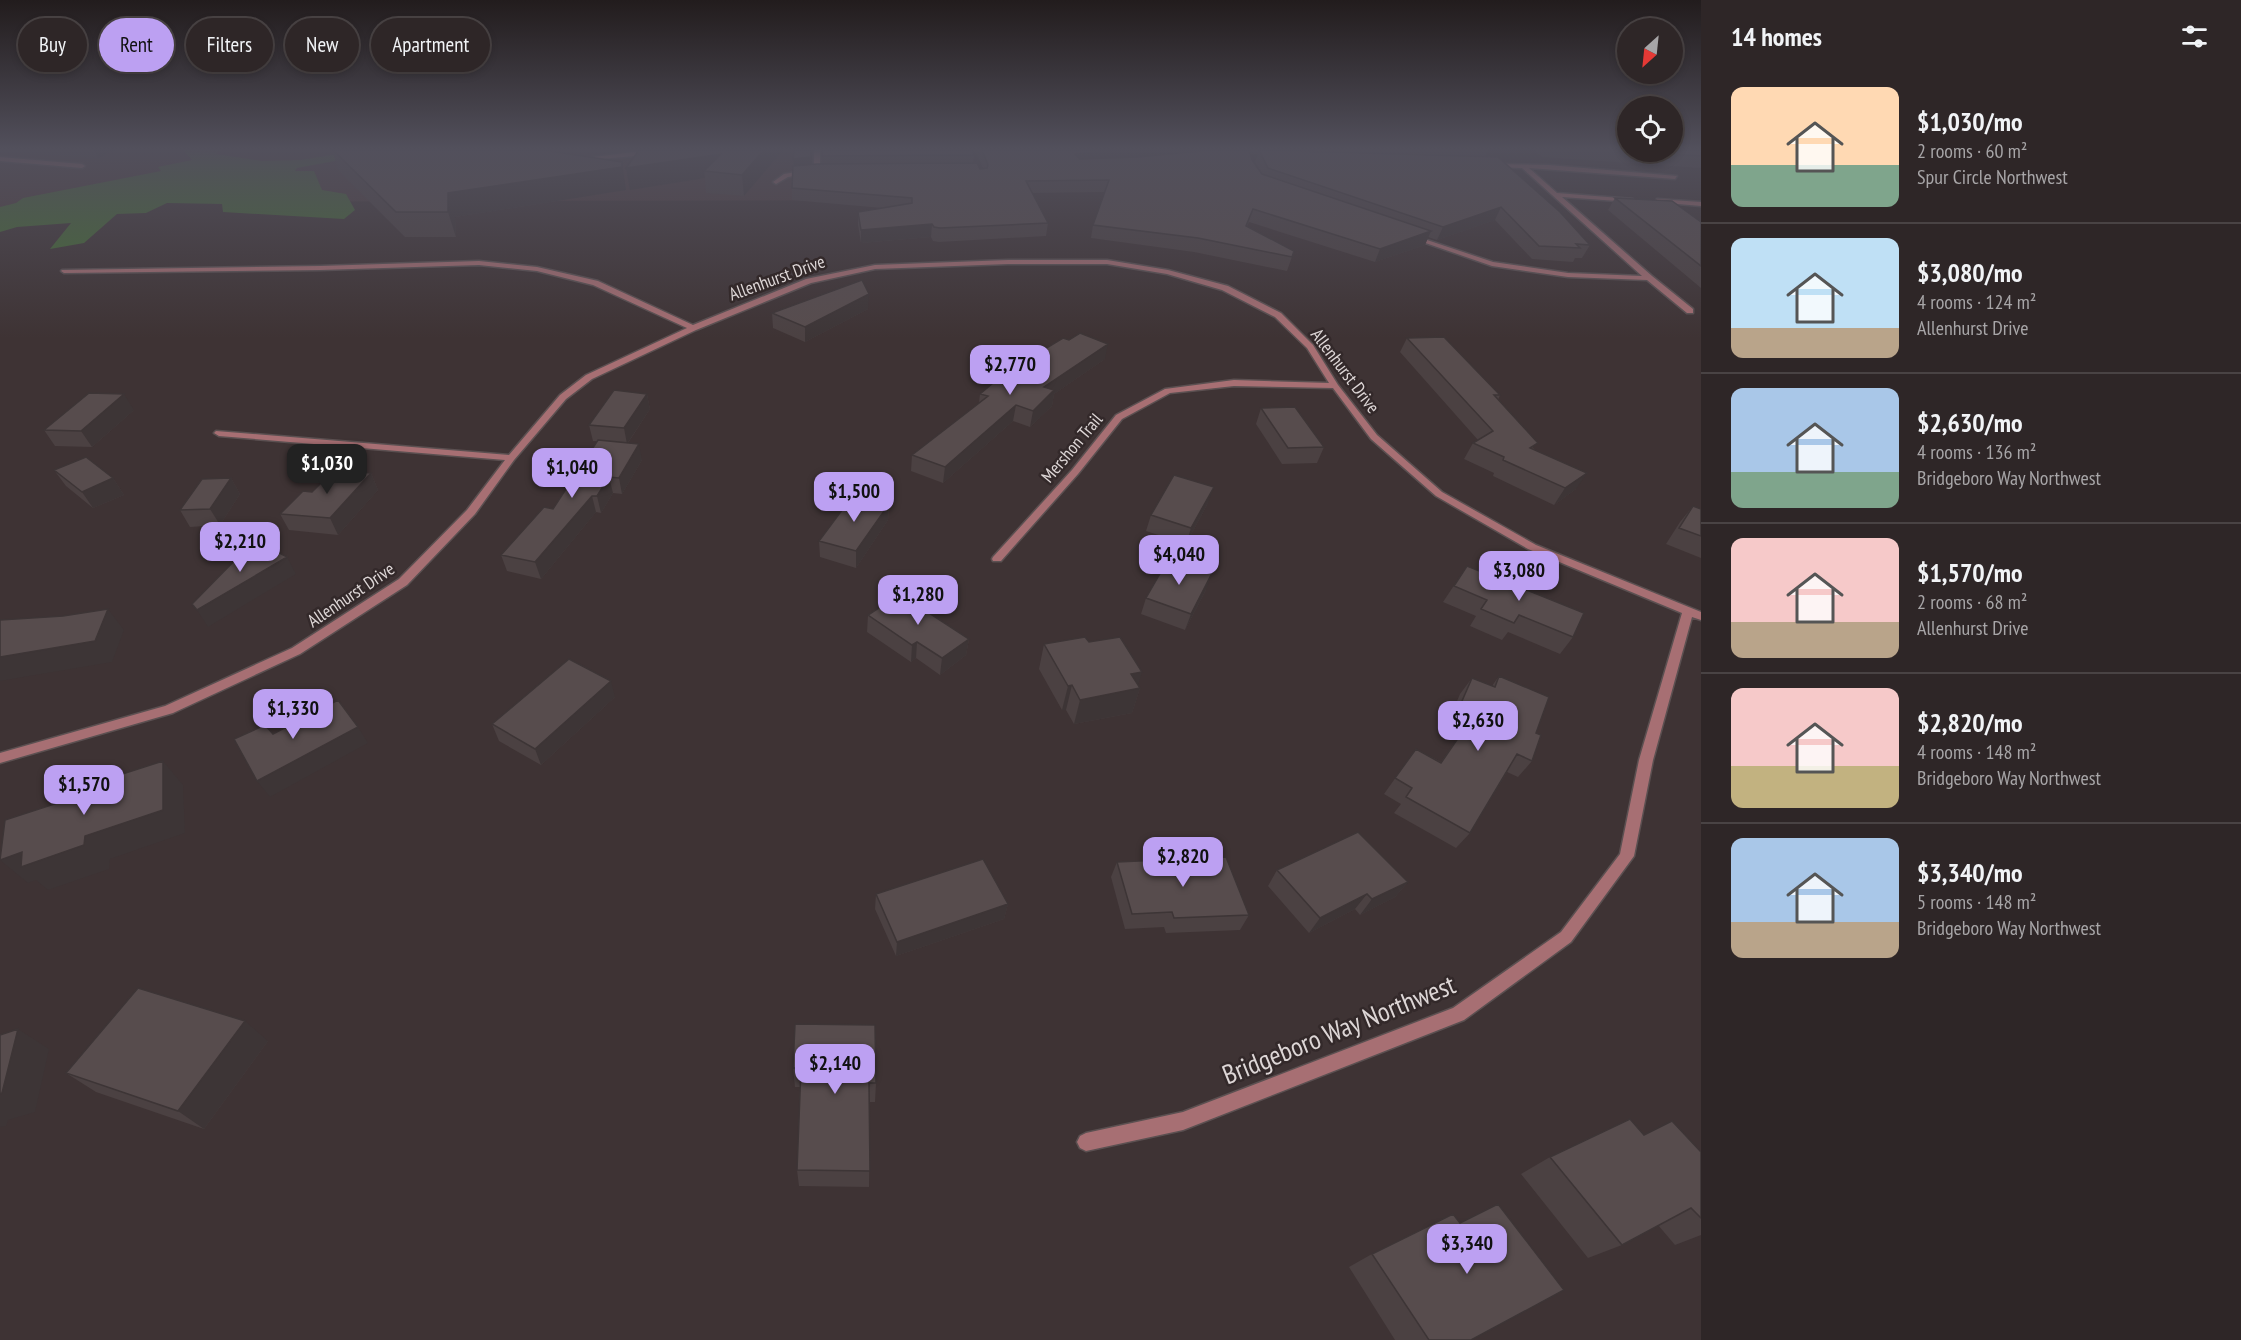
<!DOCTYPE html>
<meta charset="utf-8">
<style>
:root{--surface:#2e2627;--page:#362e2f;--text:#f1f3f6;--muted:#a7a5a7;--line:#494344;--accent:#bca0f2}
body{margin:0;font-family:"PT Sans Narrow",sans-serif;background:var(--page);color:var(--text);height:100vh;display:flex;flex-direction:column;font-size:22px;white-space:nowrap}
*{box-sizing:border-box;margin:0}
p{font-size:20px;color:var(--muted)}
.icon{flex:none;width:33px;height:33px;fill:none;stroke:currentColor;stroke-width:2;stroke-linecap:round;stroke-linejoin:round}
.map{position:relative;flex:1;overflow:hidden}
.details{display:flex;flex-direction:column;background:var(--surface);width:540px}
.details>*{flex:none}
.banner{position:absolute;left:18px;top:18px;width:570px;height:54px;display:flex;gap:12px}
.needle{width:39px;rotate:207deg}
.controls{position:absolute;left:1617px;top:18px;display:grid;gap:12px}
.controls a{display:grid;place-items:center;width:66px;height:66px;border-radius:50%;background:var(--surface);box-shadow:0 3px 9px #0003,0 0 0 2px var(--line);font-size:30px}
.price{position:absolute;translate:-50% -51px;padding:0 14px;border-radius:12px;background:var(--accent);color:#111;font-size:20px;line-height:39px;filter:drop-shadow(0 2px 3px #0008)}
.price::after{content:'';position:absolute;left:50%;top:36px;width:18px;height:14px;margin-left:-9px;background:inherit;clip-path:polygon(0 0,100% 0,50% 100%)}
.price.current{background:#222;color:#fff}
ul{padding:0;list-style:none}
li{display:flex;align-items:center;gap:18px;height:150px;padding:0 30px}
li+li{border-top:2px solid var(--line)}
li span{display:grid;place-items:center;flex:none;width:168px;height:120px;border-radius:12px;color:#555}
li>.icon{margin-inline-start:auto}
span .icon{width:72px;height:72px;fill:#fffc;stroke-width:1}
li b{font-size:26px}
h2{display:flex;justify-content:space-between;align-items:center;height:72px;padding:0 30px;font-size:26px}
.chip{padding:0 21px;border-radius:27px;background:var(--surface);box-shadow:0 3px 9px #0003,0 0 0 2px var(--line);font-size:21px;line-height:54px}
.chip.current{background:var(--accent);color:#111}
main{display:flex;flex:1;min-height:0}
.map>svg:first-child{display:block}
.built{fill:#4d3b3c}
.forest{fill:#446c32}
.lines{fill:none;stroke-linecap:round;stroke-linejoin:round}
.lane-casing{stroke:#5b5051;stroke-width:3}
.street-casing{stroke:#5b5051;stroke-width:3}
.lane{fill:#a76f73;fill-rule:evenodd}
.street{fill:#a76f73;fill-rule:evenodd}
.wall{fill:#4b4142;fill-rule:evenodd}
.shaded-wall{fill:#3d3536}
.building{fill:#574c4d;stroke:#3d3536;stroke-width:1.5}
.labels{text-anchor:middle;stroke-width:5;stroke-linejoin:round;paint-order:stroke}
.far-street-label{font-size:18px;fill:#ddd6d6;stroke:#33292a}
.near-street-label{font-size:27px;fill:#ddd6d6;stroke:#33292a}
</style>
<main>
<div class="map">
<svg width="1701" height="1340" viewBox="0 0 1701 1340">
<rect width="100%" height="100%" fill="#3e3334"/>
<path class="built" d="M 0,150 L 945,150 L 932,200 L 103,202 L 0,224 Z"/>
<path class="forest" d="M 183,150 L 221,150 L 216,154 L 262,161 L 300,160 L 364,150 L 394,150 L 297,168 L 295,171 L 314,171 L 322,190 L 346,194 L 355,210 L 344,219 L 223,212 L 222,204 L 167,203 L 146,213 L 117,214 L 84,243 L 50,249 L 71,223 L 17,227 L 0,232 L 0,207 L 16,203 L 23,198 L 161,171 L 158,167 L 192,160 Z"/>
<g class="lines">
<g class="lane-casing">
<path id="lane" d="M 0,157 L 82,164 L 85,166 L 82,168 L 0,161 Z"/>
</g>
<g class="street-casing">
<path id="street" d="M 814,150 L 820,150 L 820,172 L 817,174 L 814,172 Z
M 634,152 L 654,157 L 651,159 L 634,156 L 580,161 L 577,159 Z
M 1492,164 L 1549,165 L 1677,176 L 1675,179 L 1529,168 L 1557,193 L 1633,199 L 1631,202 L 1562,197 L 1652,276 L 1693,309 L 1693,313 L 1687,313 L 1647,280 L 1568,277 L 1492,266 L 1411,238 L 1411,236 L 1415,236 L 1493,262 L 1568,273 L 1642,276 L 1522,168 L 1490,167 Z
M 808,170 L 810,173 L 788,177 L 776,184 L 773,182 L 784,174 Z
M 1657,199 L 1701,202 L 1701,206 L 1655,202 Z
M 1008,260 L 1107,260 L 1168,270 L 1228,286 L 1281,313 L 1313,345 L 1338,385 L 1377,435 L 1442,492 L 1536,545 L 1701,612 L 1701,620 L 1692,617 L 1653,760 L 1634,856 L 1571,942 L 1464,1020 L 1183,1130 L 1086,1151 L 1080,1148 L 1077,1142 L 1080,1136 L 1086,1133 L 1183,1112 L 1453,1008 L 1561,932 L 1620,854 L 1639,760 L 1682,613 L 1528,549 L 1436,496 L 1371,439 L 1333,388 L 1234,386 L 1170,393 L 1122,419 L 1078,474 L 1001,561 L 993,561 L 992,559 L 993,557 L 1072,470 L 1116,415 L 1165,389 L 1234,380 L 1329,383 L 1307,348 L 1275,317 L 1222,290 L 1167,274 L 1107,264 L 1008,264 L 875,269 L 811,283 L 696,330 L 592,379 L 566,399 L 514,460 L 475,514 L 407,585 L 300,654 L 173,713 L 0,763 L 0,753 L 165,706 L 292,648 L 399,579 L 467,510 L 505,460 L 219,436 L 214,433 L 216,431 L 509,455 L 560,395 L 586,375 L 687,328 L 593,285 L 537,271 L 479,265 L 320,270 L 64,273 L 61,271 L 62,270 L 320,266 L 479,261 L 537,267 L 598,281 L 693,325 L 806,279 L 875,265 Z"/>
</g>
<use href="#lane" class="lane"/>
<use href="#street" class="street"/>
</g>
<path class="wall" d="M 0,150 L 115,150 L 98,158 L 0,152 Z
M 332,150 L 543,150 L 626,185 L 626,190 L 455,217 L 456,237 L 405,237 L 339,171 Z
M 639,150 L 783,150 L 744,196 L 706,193 L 705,178 L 630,190 L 626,168 Z
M 822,150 L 974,155 L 973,163 L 980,169 L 983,168 L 976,152 L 972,150 L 1488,150 L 1485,157 L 1590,245 L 1582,258 L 1575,258 L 1573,262 L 1532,259 L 1495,220 L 1437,240 L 1428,237 L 1425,245 L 1375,262 L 1249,222 L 1247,226 L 1294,251 L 1287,271 L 1194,252 L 1091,238 L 1093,225 L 1105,192 L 1032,193 L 1048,223 L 1046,236 L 939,242 L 933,241 L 931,237 L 861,243 L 858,225 L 858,212 L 882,208 L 792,200 L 792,188 L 793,159 L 812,165 L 822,164 ZM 1250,154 L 1258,154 L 1255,162 L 1260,171 L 1252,160 Z
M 1534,150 L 1628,150 L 1628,152 L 1672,152 L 1701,150 L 1701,168 L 1542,157 Z
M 1615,198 L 1701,222 L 1701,288 L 1608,210 Z
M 868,309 L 805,342 L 773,328 L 772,313 Z
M 1407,338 L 1500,395 L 1498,400 L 1534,449 L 1576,489 L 1554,505 L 1493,476 L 1494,473 L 1464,459 L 1473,443 L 1478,440 L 1400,352 Z
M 1105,359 L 1054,394 L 1052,406 L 1030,427 L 1013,421 L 943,483 L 911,471 L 912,455 L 979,403 L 980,394 Z
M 647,394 L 650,409 L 628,443 L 642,460 L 622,494 L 613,493 L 601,513 L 596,512 L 541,579 L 507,571 L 501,555 L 553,509 L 597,441 L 593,441 L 589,425 Z
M 1261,408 L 1324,447 L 1317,463 L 1282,464 L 1256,424 Z
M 134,410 L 92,447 L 55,446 L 44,430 Z
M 54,470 L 113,478 L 124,495 L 93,508 L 66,486 Z
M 371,473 L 378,490 L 338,535 L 289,530 L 280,514 L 312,492 Z
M 231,478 L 240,494 L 220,525 L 190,527 L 180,510 Z
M 1208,503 L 1186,544 L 1146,531 L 1151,515 Z
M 889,504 L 888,520 L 856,568 L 820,557 L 819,541 Z
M 1693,506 L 1701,509 L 1701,558 L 1666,544 L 1680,522 Z
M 1467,566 L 1573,637 L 1560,654 L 1508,632 L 1502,640 L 1470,626 L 1476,616 L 1443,602 Z
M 1206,590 L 1185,630 L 1141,614 L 1146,598 Z
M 868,615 L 969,639 L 966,655 L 940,675 L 916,658 L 911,662 L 867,632 Z
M 1089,642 L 1138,685 L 1140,688 L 1132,713 L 1074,724 L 1066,710 L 1062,710 L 1039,669 L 1044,644 Z
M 1499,676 L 1536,733 L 1532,761 L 1518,777 L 1507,772 L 1470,833 L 1456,848 L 1394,813 L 1401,804 L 1384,794 L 1416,749 L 1441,762 L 1462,732 L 1447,725 L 1460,694 L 1472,678 L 1492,686 Z
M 615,697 L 541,765 L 499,741 L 492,724 Z
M 1117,862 L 1249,915 L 1240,930 L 1166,933 L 1164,927 L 1125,929 L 1111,877 Z
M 1277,870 L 1408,882 L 1395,897 L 1360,915 L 1355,909 L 1309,933 L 1268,886 Z
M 876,894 L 1008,904 L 1004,919 L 896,956 L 875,909 Z
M 795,1024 L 876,1083 L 875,1102 L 870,1102 L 869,1187 L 799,1186 L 797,1170 L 800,1087 L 795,1087 L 793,1068 Z
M 268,1041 L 204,1129 L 96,1092 L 66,1073 Z
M 1644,1135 L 1701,1152 L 1701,1235 L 1675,1245 L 1658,1225 L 1622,1245 L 1588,1258 L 1521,1174 L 1550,1157 Z
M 1372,1254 L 1471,1340 L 1395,1340 L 1349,1267 Z"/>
<path class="shaded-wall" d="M 94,150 L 115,150 L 98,158 Z
M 764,150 L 783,150 L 744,196 L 742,175 Z
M 812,150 L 812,169 L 794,171 L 793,159 Z
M 1115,150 L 1216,150 L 1073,166 L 1075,154 Z
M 721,154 L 704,171 L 705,178 L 630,190 L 626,168 Z
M 622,162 L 626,190 L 455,217 L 456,237 L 448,212 L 448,193 Z
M 1501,207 L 1495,220 L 1437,240 L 1443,227 Z
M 932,224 L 931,237 L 861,243 L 861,230 Z
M 1431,231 L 1425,245 L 1375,262 L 1380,249 Z
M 869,294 L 868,309 L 805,342 L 805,327 Z
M 1108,344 L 1105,359 L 1054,394 L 1052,406 L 1030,427 L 1033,411 L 1044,387 Z
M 124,394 L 134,410 L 92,447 L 81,431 Z
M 647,394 L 650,409 L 627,444 L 624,428 Z
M 1016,405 L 1013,421 L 943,483 L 945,467 Z
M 639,444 L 642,460 L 622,494 L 619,478 Z
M 371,473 L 378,490 L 338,535 L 330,518 Z
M 1587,473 L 1576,489 L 1554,505 L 1565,488 Z
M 609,477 L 613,493 L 601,513 L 597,496 Z
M 113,478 L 124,495 L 93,508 L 82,492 Z
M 231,478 L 240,494 L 220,525 L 210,509 Z
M 1214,487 L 1208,503 L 1186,544 L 1191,528 Z
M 592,496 L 596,512 L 541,579 L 535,562 Z
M 889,504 L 888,520 L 856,568 L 856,551 Z
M 287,557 L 296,574 L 208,627 L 197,610 Z
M 1212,573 L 1206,590 L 1185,630 L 1191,614 Z
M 108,609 L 124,630 L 112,662 L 0,681 L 0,657 Z
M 969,639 L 966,655 L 940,675 L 942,658 Z
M 917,642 L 916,658 L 911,662 L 912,645 Z
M 1142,672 L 1137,689 L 1140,688 L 1132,713 L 1074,724 L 1080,700 L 1131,674 Z
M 611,681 L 615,697 L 541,765 L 535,749 Z
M 1072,685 L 1066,710 L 1062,710 L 1068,686 Z
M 358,727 L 368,743 L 270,797 L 257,781 Z
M 163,761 L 183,785 L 185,833 L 110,859 L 109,869 L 48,890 L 36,880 L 28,883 L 0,860 L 22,852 L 85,836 Z
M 1408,882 L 1395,897 L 1360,915 L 1372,899 Z
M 1367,894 L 1355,909 L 1309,933 L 1320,918 Z
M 1008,904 L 1004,919 L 896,956 L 897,942 Z
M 245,1021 L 268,1041 L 204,1129 L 178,1111 Z
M 18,1029 L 49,1049 L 35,1112 L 8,1120 L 6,1126 L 0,1127 L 0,1094 Z"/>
<path class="building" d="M 333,150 L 543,150 L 622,162 L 622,167 L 448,193 L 448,212 L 396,212 Z
M 639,150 L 764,150 L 742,175 L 704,171 L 721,154 L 626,168 Z
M 794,150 L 811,150 L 811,157 L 793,159 Z
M 822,150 L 972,150 L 974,155 L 822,156 Z
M 982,150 L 1115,150 L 1075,154 L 1080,159 L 1138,157 L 1211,150 L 1249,150 L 1252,160 L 1262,174 L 1431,231 L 1380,249 L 1253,209 L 1246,226 L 1294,251 L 1292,257 L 1198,238 L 1093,225 L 1109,180 L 1026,181 L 1048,223 L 940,228 L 934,227 L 932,224 L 861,230 L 858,212 L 912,203 L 912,198 L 792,188 L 793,166 L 817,164 L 977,163 L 980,169 L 987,168 L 988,165 Z
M 1259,150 L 1498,157 L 1560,212 L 1590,245 L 1576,244 L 1580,248 L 1539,246 L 1501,207 L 1443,227 L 1268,168 Z
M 1672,150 L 1701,150 L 1701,156 L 1641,152 L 1672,152 Z
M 1615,198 L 1672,201 L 1701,222 L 1701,266 Z
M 862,280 L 869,294 L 805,327 L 772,313 Z
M 1080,333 L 1108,344 L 1044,387 L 1054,390 L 1033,411 L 1016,405 L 945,467 L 912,455 L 988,396 L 980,394 L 1005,373 L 1063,338 L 1069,340 Z
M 1444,337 L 1500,395 L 1494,395 L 1538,443 L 1530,448 L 1587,473 L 1565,488 L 1503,460 L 1504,457 L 1473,443 L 1493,431 L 1407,338 Z
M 614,390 L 647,394 L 624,428 L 589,425 Z
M 89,393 L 124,394 L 81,431 L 44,430 Z
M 1295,407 L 1324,447 L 1288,448 L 1261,408 Z
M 598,440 L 639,444 L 619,478 L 609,477 L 597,496 L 592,496 L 535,562 L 501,555 L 544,507 L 553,509 Z
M 86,457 L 113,478 L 82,492 L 54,470 Z
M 334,470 L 371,473 L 330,518 L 280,514 L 303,491 L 312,492 Z
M 1174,475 L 1214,487 L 1191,528 L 1151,515 Z
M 231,478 L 210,509 L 180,510 L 202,479 Z
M 854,494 L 889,504 L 856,551 L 819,541 Z
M 1693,506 L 1701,509 L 1701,536 L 1679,528 Z
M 261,543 L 287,557 L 197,610 L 192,604 L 240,555 Z
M 1169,558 L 1212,573 L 1191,614 L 1146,598 Z
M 1467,566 L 1584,613 L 1573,637 L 1519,615 L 1514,623 L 1481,609 L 1487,600 L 1454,586 Z
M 900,594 L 969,639 L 942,658 L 917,642 L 912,645 L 868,615 Z
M 108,609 L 95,641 L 0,657 L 0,620 L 63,616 Z
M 1085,637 L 1089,642 L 1120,637 L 1142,672 L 1131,674 L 1140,688 L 1080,700 L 1072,685 L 1068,686 L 1044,644 Z
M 569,659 L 611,681 L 535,749 L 492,724 Z
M 1499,676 L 1549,697 L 1536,733 L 1541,735 L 1532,761 L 1517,754 L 1470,833 L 1406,797 L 1412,788 L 1395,778 L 1416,749 L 1441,763 L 1474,715 L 1459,708 L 1472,678 L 1495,687 Z
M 338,700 L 358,727 L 257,781 L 234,739 L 265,725 L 273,734 Z
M 163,761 L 163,810 L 85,836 L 84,845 L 21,867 L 22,852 L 0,860 L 5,820 L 113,785 L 113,777 Z
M 1358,832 L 1408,882 L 1372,899 L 1367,894 L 1320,918 L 1277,870 Z
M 1226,857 L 1249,915 L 1174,918 L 1172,912 L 1132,914 L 1117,862 Z
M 983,859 L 1008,904 L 897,942 L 876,894 Z
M 138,988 L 245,1021 L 178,1111 L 66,1073 Z
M 795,1024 L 875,1025 L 876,1083 L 869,1083 L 870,1171 L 797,1170 L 801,1068 L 793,1068 Z
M 18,1029 L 2,1093 L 0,1094 L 0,1035 Z
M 1630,1119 L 1644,1135 L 1672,1121 L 1701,1152 L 1701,1218 L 1691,1208 L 1622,1245 L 1550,1157 Z
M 1498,1204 L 1564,1290 L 1471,1340 L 1429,1340 L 1372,1254 L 1453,1214 L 1460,1223 Z"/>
<linearGradient id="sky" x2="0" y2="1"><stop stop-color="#221c1d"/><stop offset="0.44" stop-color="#52505c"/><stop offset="1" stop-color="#52505c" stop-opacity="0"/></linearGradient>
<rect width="1701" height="338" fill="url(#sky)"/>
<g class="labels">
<g class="far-street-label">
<text transform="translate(777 278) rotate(-20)" y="6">Allenhurst Drive</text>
<text transform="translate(1345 371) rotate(53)" y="6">Allenhurst Drive</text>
<text transform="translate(1072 448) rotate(-50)" y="6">Mershon Trail</text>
<text transform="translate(351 595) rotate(-34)" y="6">Allenhurst Drive</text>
</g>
<g class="near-street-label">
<text transform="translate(1339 1030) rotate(-22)" y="9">Bridgeboro Way Northwest</text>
</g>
</g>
</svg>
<div class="controls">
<a><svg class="needle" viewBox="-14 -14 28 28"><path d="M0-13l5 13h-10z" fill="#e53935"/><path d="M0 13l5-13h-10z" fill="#a7a5a7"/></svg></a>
<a><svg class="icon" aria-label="locate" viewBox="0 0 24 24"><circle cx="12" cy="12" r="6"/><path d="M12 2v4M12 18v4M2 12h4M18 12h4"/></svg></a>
</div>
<b class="price" style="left:1010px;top:396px">$2,770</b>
<b class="price current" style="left:327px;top:495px">$1,030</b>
<b class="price" style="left:572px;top:499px">$1,040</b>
<b class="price" style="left:854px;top:523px">$1,500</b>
<b class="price" style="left:240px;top:573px">$2,210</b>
<b class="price" style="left:1179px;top:586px">$4,040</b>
<b class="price" style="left:1519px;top:602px">$3,080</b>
<b class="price" style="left:918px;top:626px">$1,280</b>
<b class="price" style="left:293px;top:740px">$1,330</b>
<b class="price" style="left:1478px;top:752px">$2,630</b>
<b class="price" style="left:84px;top:816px">$1,570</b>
<b class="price" style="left:1183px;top:888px">$2,820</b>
<b class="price" style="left:835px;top:1095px">$2,140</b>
<b class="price" style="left:1467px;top:1275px">$3,340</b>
<div class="banner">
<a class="chip">Buy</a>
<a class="chip current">Rent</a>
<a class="chip">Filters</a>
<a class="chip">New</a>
<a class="chip">Apartment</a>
</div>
</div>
<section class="details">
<h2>14 homes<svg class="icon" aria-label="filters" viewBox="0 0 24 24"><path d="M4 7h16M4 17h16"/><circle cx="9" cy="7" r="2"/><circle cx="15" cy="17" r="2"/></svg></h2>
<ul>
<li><span style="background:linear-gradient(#ffd9b3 65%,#7fa58c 0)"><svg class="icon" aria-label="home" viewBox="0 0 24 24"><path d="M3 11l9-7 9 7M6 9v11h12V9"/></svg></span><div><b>$1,030/mo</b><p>2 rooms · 60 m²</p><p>Spur Circle Northwest</p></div></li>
<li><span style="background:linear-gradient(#bfe0f5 75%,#b9a48a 0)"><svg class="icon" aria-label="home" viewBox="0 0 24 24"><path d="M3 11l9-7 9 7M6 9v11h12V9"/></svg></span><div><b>$3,080/mo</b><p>4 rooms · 124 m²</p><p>Allenhurst Drive</p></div></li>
<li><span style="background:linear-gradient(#a9c7e8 70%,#7fa58c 0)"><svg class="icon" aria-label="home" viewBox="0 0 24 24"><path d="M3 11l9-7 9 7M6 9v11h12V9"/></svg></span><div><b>$2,630/mo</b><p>4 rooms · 136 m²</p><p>Bridgeboro Way Northwest</p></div></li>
<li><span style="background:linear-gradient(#f6c9c9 70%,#b9a48a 0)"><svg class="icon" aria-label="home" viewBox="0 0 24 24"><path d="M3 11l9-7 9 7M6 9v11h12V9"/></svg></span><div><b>$1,570/mo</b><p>2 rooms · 68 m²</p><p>Allenhurst Drive</p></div></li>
<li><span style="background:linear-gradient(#f6c9c9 65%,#c2b280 0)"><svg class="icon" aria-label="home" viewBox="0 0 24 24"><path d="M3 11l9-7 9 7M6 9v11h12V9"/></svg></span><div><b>$2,820/mo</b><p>4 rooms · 148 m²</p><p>Bridgeboro Way Northwest</p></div></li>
<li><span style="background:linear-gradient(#a9c7e8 70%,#b9a48a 0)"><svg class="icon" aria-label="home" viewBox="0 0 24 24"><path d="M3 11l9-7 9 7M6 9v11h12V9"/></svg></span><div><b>$3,340/mo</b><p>5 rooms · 148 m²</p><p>Bridgeboro Way Northwest</p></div></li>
</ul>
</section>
</main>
